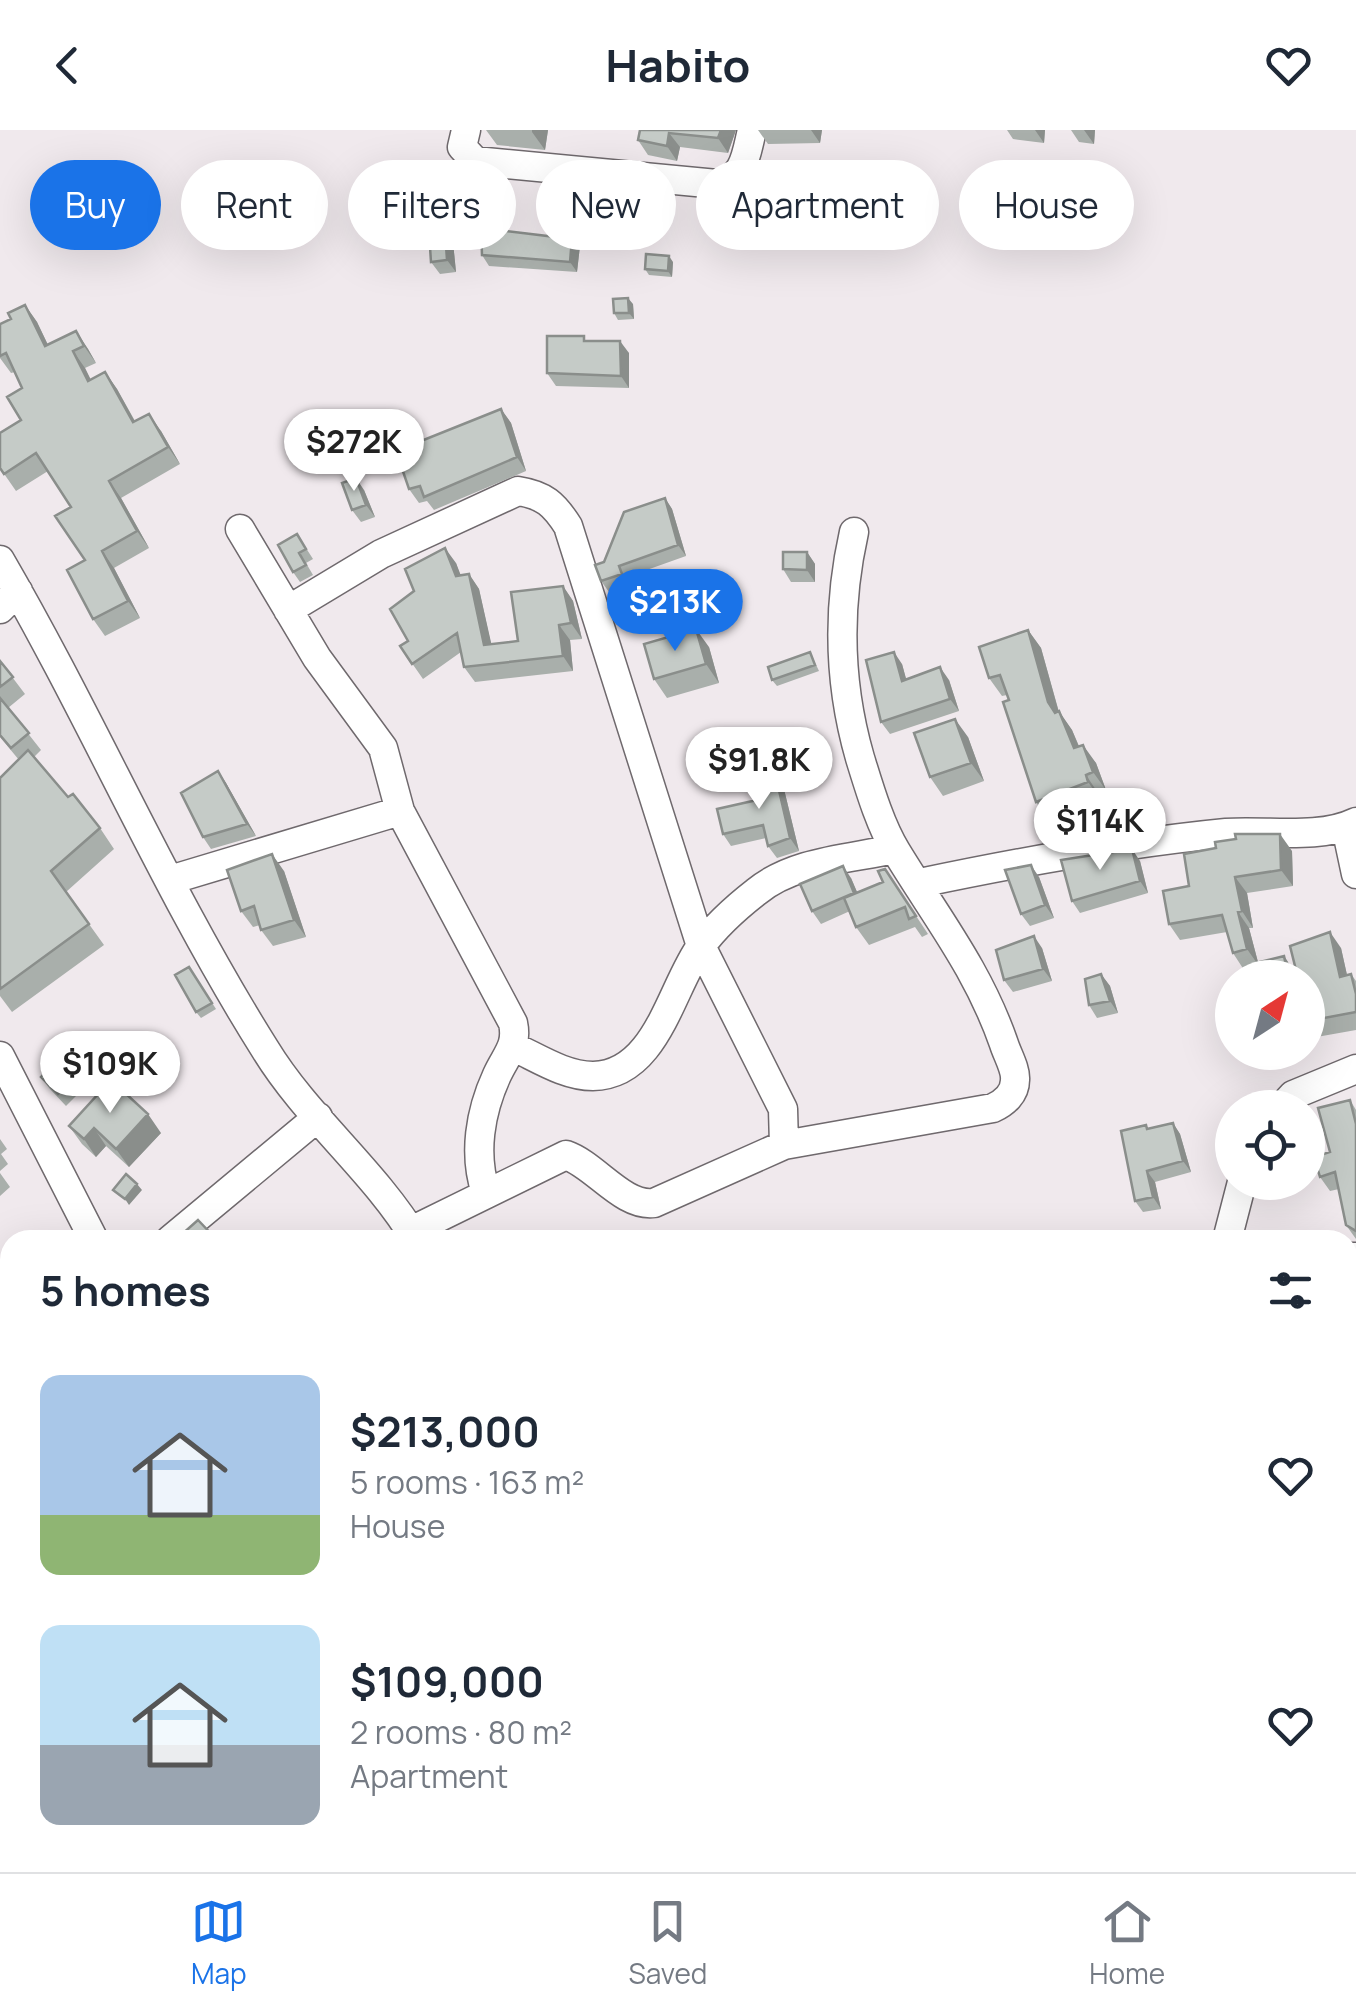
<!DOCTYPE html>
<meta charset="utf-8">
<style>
:root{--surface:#fff;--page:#f6f6f7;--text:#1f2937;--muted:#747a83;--line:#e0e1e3;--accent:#1a73e8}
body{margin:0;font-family:Manrope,sans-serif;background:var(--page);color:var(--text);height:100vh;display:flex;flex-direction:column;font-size:38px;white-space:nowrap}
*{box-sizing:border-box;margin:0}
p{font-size:32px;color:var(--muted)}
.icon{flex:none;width:55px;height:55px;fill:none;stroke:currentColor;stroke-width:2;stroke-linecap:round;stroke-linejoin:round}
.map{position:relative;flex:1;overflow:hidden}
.sheet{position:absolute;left:0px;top:1100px;width:1358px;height:642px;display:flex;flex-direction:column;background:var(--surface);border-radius:30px 30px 0 0;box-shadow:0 10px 40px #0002}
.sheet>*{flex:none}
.hud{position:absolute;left:30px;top:30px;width:1298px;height:90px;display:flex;gap:20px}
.needle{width:65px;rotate:36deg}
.tools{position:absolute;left:1215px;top:830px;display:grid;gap:20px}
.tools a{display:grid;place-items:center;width:110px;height:110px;border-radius:50%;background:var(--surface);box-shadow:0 10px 40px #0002;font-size:50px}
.price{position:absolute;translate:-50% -85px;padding:0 22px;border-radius:35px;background:#fff;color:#222;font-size:32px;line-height:65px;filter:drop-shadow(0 2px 5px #0008)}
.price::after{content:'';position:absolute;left:50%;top:60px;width:30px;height:22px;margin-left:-15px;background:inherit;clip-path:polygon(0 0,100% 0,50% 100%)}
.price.selected{background:var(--accent);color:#fff}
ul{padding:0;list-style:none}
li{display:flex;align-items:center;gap:30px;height:250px;padding:0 40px}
li span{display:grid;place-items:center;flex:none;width:280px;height:200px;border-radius:20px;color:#555}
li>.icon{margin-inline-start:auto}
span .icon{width:120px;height:120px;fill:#fffc;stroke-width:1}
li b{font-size:42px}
h2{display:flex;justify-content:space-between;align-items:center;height:120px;padding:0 40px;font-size:42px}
.tag{padding:0 35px;border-radius:45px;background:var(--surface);box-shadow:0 10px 40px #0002;font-size:35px;line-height:90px}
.tag.selected{background:var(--accent);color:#fff}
header{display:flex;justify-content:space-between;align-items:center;height:130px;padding:0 40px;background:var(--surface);font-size:45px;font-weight:700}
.menu{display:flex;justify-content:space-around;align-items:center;height:140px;border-top:2px solid var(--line);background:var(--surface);font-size:28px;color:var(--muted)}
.menu a{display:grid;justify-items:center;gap:5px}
.menu .selected{color:var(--accent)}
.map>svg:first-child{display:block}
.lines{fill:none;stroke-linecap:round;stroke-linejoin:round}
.minor-casing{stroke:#6f696d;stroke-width:31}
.minor{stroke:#fff;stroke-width:28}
.wall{fill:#a9afab}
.shaded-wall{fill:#8a8e8b}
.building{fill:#c5cbc7;stroke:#8a8e8b;stroke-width:2.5}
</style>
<header><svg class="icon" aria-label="back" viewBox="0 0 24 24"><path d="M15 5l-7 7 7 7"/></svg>Habito<svg class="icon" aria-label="heart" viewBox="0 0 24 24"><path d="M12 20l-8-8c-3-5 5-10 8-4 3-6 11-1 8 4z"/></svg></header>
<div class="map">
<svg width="1356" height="1742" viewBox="0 0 1356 1742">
<rect width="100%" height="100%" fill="#f0e9ed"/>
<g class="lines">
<g class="minor-casing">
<path id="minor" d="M 466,0 L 462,17 L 475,31 L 717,54 C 745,49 746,24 752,0
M 240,399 L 317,528 L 383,618 L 400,681 L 513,893 C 518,916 506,925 497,945 C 480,982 473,1024 486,1063
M 0,430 C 93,590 166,762 265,919 C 307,988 375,1041 416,1110
M 0,479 L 18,461
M 288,480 L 381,424 L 518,361 C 544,365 554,374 568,396 L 701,816 L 783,979 L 784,1015
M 1346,697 L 1356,744
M 170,750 L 400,681
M 920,753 C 1020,732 1124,713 1226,703 C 1266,700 1319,710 1356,692
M 514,917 C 538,928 565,946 593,946 C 657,945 671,857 701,816 C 715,797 738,776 756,762 C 793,731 849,729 894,719
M 0,926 L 94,1110
M 1281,978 L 1293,965 L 1356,939
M 411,1101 L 566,1025 C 595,1035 623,1077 654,1073 L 784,1015 L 993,978 C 1004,973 1015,964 1015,950 C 1016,939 1007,924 1004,914 C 978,839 936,787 896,721 C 880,695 869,657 860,628 C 838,552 837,478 854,402
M 170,1110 L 318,987
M 1227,1110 L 1242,1052
M 1348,1127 L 1356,1127
M 0,1193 L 10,1203
M 0,1360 L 10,1360
M 0,1440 L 10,1430
M 1348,1569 L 1356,1600
M 1348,1646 L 1356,1644
M 0,1696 L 10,1688
M 696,1732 L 700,1742
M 955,1732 L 958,1742
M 1174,1732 L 1177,1742
M 406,1742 L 412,1732
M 826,1742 L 930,1732"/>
</g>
<use href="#minor" class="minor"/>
</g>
<path class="wall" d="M 486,0 L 548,0 L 545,20 L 497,15 Z
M 640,0 L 736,0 L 728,23 L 680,17 L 677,31 L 648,25 L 638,10 Z
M 758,0 L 822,0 L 820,13 L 768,14 Z
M 1007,0 L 1045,0 L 1044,13 L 1013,9 Z
M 1071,0 L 1095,0 L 1094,14 L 1079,12 Z
M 573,96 L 581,107 L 577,142 L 489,136 L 482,125 L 556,107 Z
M 445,100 L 453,112 L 456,142 L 440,144 L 431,132 Z
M 673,132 L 672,147 L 649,145 L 645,139 Z
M 633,174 L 634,189 L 618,190 L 614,183 Z
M 25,175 L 37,192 L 48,215 L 76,201 L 88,219 L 96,233 L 85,238 L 91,250 L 105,242 L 117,259 L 135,291 L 161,301 L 180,334 L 121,368 L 149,418 L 114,438 L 140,488 L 105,506 L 93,489 L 85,430 L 71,377 L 48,341 L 16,361 L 0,338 L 21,290 L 22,258 L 15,242 L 11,243 L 0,228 L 0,194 L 11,189 Z
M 588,211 L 629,223 L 629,258 L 556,256 L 547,243 Z
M 501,279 L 511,293 L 526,341 L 434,380 L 427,371 L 419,373 L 409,359 Z
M 364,360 L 375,387 L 361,392 L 352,380 Z
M 665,368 L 672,379 L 686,426 L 627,447 L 630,455 L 609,462 L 601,451 L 604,432 Z
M 297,404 L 313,429 L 306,433 L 313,445 L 300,452 L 293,442 Z
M 807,422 L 815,434 L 815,452 L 791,452 L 783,439 Z
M 456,433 L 460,445 L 469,444 L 479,459 L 491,514 L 518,511 L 563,456 L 573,471 L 582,509 L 570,510 L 573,541 L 475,552 L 464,537 L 461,522 L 423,549 L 400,516 L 408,511 Z
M 1028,500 L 1041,518 L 1059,582 L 1072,600 L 1079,616 L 1096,633 L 1106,660 L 1098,663 L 1101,670 L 1048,690 L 1036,672 L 1007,565 L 1002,566 L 989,548 Z
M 709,517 L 719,553 L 667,568 L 654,549 Z
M 810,522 L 819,541 L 777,556 L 772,550 Z
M 0,531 L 25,564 L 8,578 L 41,620 L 34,627 L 68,667 L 100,698 L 114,719 L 66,762 L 104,815 L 12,882 L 0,866 L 0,648 L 19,630 L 0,607 Z
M 902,534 L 906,549 L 949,550 L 959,581 L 890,604 L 881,592 Z
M 968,607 L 984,651 L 943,666 L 930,647 Z
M 730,610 L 738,623 L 749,652 L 724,661 L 716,648 Z
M 218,641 L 226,653 L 256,706 L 211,719 L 203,707 Z
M 783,655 L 799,721 L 777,728 L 768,716 L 766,708 L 731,716 L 723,704 L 757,670 Z
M 1216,718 L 1292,721 L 1293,756 L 1247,763 L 1253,798 L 1249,798 L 1259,836 L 1244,840 L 1233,823 L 1227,802 L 1180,810 L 1169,794 L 1189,756 Z
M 1140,731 L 1148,763 L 1080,783 L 1072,771 Z
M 885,739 L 928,804 L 922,807 L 915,797 L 869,815 L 856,797 L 850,781 L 821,794 L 812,781 L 851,748 L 857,762 L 883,752 Z
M 284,741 L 306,807 L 273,816 L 261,800 L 260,795 L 253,797 L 241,781 Z
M 1039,747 L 1054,788 L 1030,796 L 1021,784 Z
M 1042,818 L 1052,851 L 1013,862 L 1004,850 Z
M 1341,818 L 1347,845 L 1351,844 L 1356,851 L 1356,900 L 1311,908 L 1308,903 L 1308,848 Z
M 1284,826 L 1288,832 L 1292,847 L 1264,848 L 1260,832 Z
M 189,837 L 216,879 L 201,888 L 196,882 Z
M 1101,844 L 1110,856 L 1118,883 L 1097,888 L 1089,875 Z
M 88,924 L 96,936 L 81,950 L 86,956 L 66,976 L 50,959 L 41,947 Z
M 1350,970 L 1356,980 L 1356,1109 L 1346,1095 L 1339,1059 L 1330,1061 L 1320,1047 Z
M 1173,993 L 1180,1004 L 1191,1042 L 1155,1052 L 1161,1079 L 1143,1082 L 1135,1071 L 1149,999 Z
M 69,996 L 161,1003 L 129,1037 L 106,1016 L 96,1027 L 82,1014 Z
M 0,1009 L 7,1019 L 1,1024 L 8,1034 L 0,1041 Z
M 0,1043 L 10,1057 L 0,1066 Z
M 0,1304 L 10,1307 L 10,1343 L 0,1344 Z
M 0,1575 L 10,1589 L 10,1610 L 0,1617 Z
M 3,1720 L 60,1736 L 65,1732 L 130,1732 L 137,1742 L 0,1742 Z
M 255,1732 L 377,1732 L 365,1742 L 262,1742 Z
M 526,1732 L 566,1732 L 571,1742 L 531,1742 Z
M 656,1732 L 660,1741 L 656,1742 L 634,1742 Z"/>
<path class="shaded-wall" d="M 532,0 L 548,0 L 545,20 L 532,2 Z
M 721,0 L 736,0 L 728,23 L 718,8 Z
M 811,0 L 822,0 L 820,13 Z
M 1035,0 L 1045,0 L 1044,13 Z
M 1084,0 L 1095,0 L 1094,14 Z
M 669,3 L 680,17 L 677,31 L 667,16 Z
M 573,96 L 581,107 L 577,142 L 570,132 Z
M 445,100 L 453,112 L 456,142 L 447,130 Z
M 669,126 L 673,132 L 672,147 L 668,141 Z
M 628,168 L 633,174 L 634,189 L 629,183 Z
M 25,175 L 37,192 L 57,234 L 45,216 Z
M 76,201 L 88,219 L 96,233 L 84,216 Z
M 620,211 L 629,223 L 629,258 L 621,246 Z
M 73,221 L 85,238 L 100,269 L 88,251 Z
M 105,242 L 117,259 L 145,310 L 133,292 Z
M 501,279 L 511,293 L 526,341 L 517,327 Z
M 149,284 L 161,301 L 180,334 L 168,317 Z
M 356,348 L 364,360 L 375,387 L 366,375 Z
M 109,351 L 121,368 L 149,418 L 137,401 Z
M 665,368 L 672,379 L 686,426 L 678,415 Z
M 445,418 L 456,433 L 467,461 L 456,446 Z
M 102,421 L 114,438 L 140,488 L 128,471 Z
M 807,422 L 815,434 L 815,452 L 807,440 Z
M 469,444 L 479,459 L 495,530 L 484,515 Z
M 563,456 L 573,471 L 582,509 L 571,493 Z
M 559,495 L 570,510 L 573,541 L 563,526 Z
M 696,499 L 709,517 L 719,553 L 706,534 Z
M 1028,500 L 1041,518 L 1061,590 L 1059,581 L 1072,600 L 1087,636 L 1074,618 L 1048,572 Z
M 894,522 L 902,534 L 910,563 L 902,551 Z
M 940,537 L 949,550 L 959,581 L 950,569 Z
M 955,589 L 968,607 L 984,651 L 971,633 Z
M 730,610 L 738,623 L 749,652 L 741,639 Z
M 1083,615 L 1096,633 L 1106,660 L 1093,642 Z
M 218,641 L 226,653 L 256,706 L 247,694 Z
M 775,643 L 783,655 L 799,721 L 790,708 Z
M 1086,645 L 1098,663 L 1101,670 L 1088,652 Z
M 1280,704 L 1292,721 L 1293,756 L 1281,740 Z
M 1132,719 L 1140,731 L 1148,763 L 1140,751 Z
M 272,724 L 284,741 L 306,807 L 294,790 Z
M 1031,735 L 1039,747 L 1054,788 L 1045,775 Z
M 843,736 L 851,748 L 863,776 L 854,764 Z
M 1235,747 L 1247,763 L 1253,798 L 1242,781 Z
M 1238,782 L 1249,798 L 1259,836 L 1247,819 Z
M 1330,802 L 1341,818 L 1351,863 L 1340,847 Z
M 1034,806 L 1042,818 L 1052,851 L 1043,839 Z
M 1284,826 L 1288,832 L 1292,847 L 1287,841 Z
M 1101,844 L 1110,856 L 1118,883 L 1110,871 Z
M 148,984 L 161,1003 L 129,1037 L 116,1019 Z
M 1173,993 L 1180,1004 L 1191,1042 L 1183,1031 Z
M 94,998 L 106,1016 L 96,1027 L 84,1009 Z
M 1147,1041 L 1155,1052 L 1161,1079 L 1153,1067 Z
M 137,1054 L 142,1060 L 129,1075 L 125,1069 Z
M 10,1529 L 10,1554 L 0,1565 L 0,1540 Z"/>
<path class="building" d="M 640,0 L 721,0 L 718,8 L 669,3 L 667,16 L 638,10 Z
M 557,94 L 573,96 L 570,132 L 482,125 L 481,98 L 556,107 Z
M 445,100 L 447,130 L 431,132 L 429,102 Z
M 646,124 L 669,126 L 668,141 L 645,139 Z
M 628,168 L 629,183 L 614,183 L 613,169 Z
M 25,175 L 45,216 L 76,201 L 84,216 L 73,221 L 88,251 L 105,242 L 133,292 L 149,284 L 168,317 L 109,351 L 137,401 L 102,421 L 128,471 L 93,489 L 67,440 L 85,430 L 55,386 L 71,377 L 36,323 L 4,344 L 0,338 L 0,303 L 21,290 L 7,267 L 22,258 L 6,223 L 0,226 L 0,194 L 11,189 L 8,183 Z
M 547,206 L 584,206 L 584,211 L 620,211 L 621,246 L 547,243 Z
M 501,279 L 517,327 L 424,367 L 420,356 L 409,359 L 396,321 Z
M 356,348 L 366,375 L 352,380 L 342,353 Z
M 665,368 L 678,415 L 619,436 L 622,444 L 601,451 L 595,435 L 604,432 L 624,382 Z
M 297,404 L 306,419 L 299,423 L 306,435 L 293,442 L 278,415 Z
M 445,418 L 456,446 L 469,444 L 484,515 L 518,511 L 511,462 L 563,456 L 571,493 L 559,495 L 563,526 L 464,537 L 457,503 L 412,534 L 400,516 L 408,511 L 390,479 L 414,461 L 405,439 Z
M 783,422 L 807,422 L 807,440 L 783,439 Z
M 696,499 L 706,534 L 654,549 L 644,514 Z
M 1028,500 L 1048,572 L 1055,583 L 1059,581 L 1074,618 L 1083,615 L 1093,642 L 1086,645 L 1088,652 L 1036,672 L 1003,572 L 1009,570 L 1000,545 L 989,548 L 979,517 Z
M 810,522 L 815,535 L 772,550 L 768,537 Z
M 894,522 L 902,551 L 940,537 L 950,569 L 881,592 L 866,530 Z
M 0,531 L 13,547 L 0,557 Z
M 0,568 L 29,603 L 11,618 L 0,605 Z
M 955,589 L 971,633 L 930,647 L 914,603 Z
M 730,610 L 741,639 L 716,648 L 705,619 Z
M 28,620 L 68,667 L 73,664 L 100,698 L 51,741 L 89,794 L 0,859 L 0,648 Z
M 218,641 L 247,694 L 203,707 L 181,663 Z
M 775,643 L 790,708 L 768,716 L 763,695 L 723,704 L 717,679 L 757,670 L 752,648 Z
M 1235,704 L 1280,704 L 1281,740 L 1235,747 L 1242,781 L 1238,782 L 1247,819 L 1233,823 L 1222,785 L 1169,794 L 1163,761 L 1189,756 L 1184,724 L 1216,718 L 1215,712 L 1236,709 Z
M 1132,719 L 1140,751 L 1072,771 L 1061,730 Z
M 272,724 L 294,790 L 261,800 L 254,776 L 241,781 L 227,740 Z
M 1031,735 L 1045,775 L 1021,784 L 1005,740 Z
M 843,736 L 854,763 L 812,781 L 800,754 Z
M 885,739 L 916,786 L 909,789 L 905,777 L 856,797 L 844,768 L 883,752 L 878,741 Z
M 1330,802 L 1340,847 L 1351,844 L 1356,864 L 1356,882 L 1308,891 L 1308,848 L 1298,848 L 1290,816 Z
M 1034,806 L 1043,839 L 1004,850 L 996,820 Z
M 1284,826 L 1287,841 L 1264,847 L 1260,832 Z
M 189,837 L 212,873 L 196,882 L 175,845 Z
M 1101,844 L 1110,871 L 1089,875 L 1085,849 Z
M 76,912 L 88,924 L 72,939 L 77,944 L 58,964 L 41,947 Z
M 111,950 L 148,984 L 116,1019 L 94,998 L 84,1009 L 69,996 Z
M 1350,970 L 1356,994 L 1356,1101 L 1346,1095 L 1335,1042 L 1320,1047 L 1314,1027 L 1330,1022 L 1318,978 Z
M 1173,993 L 1183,1031 L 1147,1041 L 1153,1067 L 1135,1071 L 1121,1001 L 1146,995 L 1147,999 Z
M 126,1044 L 137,1054 L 125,1069 L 113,1060 Z
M 198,1090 L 217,1110 L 186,1110 L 181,1105 Z
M 0,1304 L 10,1307 L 10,1336 L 0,1330 Z
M 10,1443 L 10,1456 L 4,1449 Z
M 10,1496 L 10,1529 L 0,1540 L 0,1506 Z
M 0,1575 L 10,1588 L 0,1595 Z
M 0,1716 L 3,1720 L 10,1716 L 10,1732 L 51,1732 L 52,1734 L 57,1732 L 60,1736 L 65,1732 L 128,1732 L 117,1742 L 0,1742 Z
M 256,1732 L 322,1732 L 311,1742 L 264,1742 Z
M 333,1732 L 345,1732 L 338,1738 Z
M 526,1732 L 556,1732 L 542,1739 L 539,1733 L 528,1738 Z
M 629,1732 L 654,1732 L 655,1734 L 639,1742 L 634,1742 Z"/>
</svg>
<div class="tools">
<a><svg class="needle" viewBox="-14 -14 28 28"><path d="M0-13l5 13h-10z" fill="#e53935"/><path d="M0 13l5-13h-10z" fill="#747a83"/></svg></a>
<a><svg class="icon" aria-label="locate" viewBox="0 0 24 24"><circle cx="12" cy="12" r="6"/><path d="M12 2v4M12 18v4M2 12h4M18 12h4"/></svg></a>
</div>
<b class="price" style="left:354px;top:364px">$272K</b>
<b class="price selected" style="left:675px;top:524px">$213K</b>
<b class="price" style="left:759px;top:682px">$91.8K</b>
<b class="price" style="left:1100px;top:743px">$114K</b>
<b class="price" style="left:110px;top:986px">$109K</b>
<div class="hud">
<a class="tag selected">Buy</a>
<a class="tag">Rent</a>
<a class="tag">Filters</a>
<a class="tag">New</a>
<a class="tag">Apartment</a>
<a class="tag">House</a>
</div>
<section class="sheet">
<h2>5 homes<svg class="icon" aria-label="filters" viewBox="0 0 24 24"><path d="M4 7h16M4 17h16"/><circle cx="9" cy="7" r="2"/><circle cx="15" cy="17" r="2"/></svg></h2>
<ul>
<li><span style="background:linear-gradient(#a9c7e8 70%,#8fb573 0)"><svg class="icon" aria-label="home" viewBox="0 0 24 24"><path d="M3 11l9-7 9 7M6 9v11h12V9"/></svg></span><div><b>$213,000</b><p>5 rooms · 163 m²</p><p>House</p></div><svg class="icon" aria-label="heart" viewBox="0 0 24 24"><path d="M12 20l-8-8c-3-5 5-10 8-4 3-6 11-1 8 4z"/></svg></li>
<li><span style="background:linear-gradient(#bfe0f5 60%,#9aa5b1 0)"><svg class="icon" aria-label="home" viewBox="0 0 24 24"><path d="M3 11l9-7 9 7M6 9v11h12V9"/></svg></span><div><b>$109,000</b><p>2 rooms · 80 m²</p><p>Apartment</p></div><svg class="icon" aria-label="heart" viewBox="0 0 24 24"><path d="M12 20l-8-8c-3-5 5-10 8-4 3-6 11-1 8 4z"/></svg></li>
</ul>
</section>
</div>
<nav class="menu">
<a class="selected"><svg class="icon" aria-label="map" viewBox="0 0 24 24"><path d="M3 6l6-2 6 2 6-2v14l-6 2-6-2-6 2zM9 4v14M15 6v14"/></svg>Map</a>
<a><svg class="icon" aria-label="saved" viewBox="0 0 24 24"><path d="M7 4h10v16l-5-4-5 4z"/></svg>Saved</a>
<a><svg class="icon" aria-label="home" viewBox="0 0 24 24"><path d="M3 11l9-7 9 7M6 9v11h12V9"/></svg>Home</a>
</nav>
